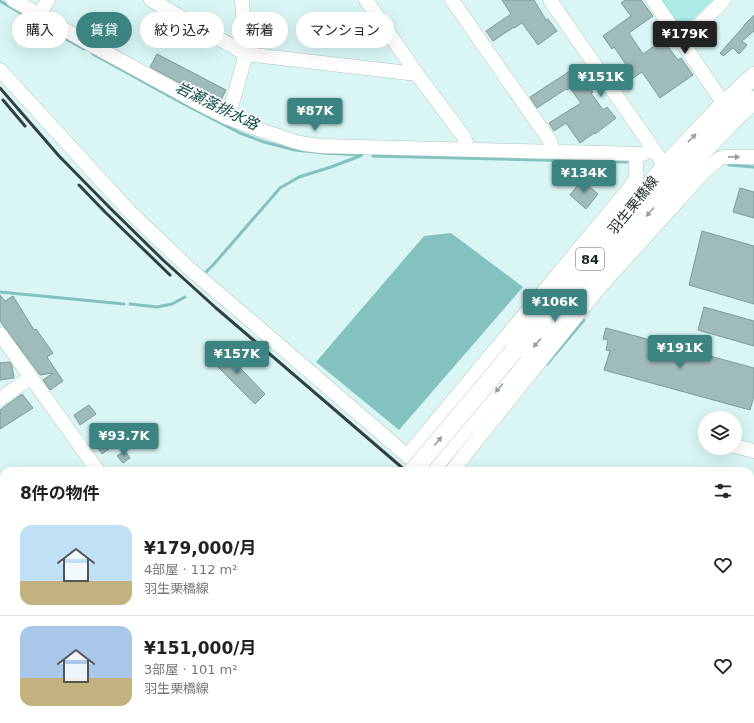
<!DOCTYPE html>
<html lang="ja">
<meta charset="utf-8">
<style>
:root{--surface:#fff;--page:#f6f6f6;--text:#222;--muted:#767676;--line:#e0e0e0;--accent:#3c8482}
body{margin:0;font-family:"DejaVu Sans","Noto Sans JP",sans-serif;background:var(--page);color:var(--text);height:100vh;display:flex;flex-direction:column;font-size:15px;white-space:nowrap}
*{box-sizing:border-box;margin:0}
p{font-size:13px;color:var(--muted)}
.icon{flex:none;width:22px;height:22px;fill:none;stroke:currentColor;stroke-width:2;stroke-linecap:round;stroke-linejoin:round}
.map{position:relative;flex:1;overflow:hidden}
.side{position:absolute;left:0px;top:467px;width:754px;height:256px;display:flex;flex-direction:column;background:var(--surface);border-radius:12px 12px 0 0;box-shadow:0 4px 16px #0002}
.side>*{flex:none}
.banner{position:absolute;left:12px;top:12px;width:400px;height:36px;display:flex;gap:8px}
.controls{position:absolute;left:698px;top:411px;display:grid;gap:8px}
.controls a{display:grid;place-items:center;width:44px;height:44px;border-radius:50%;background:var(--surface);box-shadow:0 4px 16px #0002;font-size:20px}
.price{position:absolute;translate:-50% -34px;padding:0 9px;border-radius:4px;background:var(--accent);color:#fff;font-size:13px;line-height:26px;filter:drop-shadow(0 1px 2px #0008)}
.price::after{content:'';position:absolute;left:50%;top:24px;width:12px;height:9px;margin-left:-6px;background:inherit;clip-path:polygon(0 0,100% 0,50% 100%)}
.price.current{background:#222;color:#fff}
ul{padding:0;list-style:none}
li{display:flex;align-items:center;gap:12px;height:100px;padding:0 20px}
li+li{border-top:1px solid var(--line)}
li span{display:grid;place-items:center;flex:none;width:112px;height:80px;border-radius:12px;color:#555}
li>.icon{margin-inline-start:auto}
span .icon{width:48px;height:48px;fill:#fffc;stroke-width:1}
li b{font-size:17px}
h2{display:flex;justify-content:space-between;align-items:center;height:48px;padding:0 20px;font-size:17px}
.pill{padding:0 14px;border-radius:18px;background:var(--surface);box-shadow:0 4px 16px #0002;font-size:14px;line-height:36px}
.pill.current{background:var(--accent);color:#fff}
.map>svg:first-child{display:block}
.green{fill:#aceae6}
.water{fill:#83c2be}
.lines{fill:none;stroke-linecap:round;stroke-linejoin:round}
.stream{stroke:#83c2be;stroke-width:3}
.building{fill:#a0bcba;stroke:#7f9a98}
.minor-casing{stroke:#abc7c5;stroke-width:15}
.major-casing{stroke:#abc7c5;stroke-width:19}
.minor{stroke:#fff;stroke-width:14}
.major{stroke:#fff;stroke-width:18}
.rail{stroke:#32403f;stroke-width:3}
.major-bridge-casing{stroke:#abc7c5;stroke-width:19;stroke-linecap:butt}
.major-bridge{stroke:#fff;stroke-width:18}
.oneway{fill:#989d9d}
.labels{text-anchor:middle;stroke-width:3.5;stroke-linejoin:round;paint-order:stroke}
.shield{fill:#fff;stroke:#5f6767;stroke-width:1}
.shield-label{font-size:13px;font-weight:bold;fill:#1b2626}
.street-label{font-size:14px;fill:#1b2626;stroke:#fff}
.water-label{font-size:15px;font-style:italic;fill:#0d4746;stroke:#fff}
</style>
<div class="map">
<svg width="754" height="723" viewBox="0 0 754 723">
<rect width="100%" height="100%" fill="#d9f6f4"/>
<path class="green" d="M 657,0 L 713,0 L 679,32 Z"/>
<path class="water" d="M 451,233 L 523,287 L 399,430 L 316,362 L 424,236 Z"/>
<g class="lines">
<path class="stream" d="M 0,1 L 43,26
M 50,30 L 84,49
M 93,54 L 182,103 L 240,133 L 264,142 L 295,150 L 324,153 L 362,155
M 373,156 L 627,162
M 729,165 L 754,167
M 205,273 L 214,264 L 280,188 L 299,177 L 331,167 L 360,156
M 0,292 L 124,304
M 130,304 L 157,307 L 172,304 L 185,297
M 547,364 L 584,320"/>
</g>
<path class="building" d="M 502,0 L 534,0 L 546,20 L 548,19 L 557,31 L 538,45 L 522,23 L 514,28 L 514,27 L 493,41 L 486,31 L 511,14 Z
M 625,0 L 641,0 L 653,16 L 629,33 L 643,54 L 663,40 L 678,60 L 681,58 L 693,75 L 660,98 L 642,72 L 630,80 L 622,70 L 627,66 L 614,47 L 612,49 L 603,36 L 631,16 L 621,3 Z
M 754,15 L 754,31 L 742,41 L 747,45 L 739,54 L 733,48 L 723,56 L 720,53 L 744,26 L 744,25 Z
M 157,54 L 226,90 L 219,104 L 150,67 Z
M 573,69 L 583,84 L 586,82 L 593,92 L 591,93 L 603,110 L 607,107 L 616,118 L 595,134 L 594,133 L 580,143 L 566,123 L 554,131 L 549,123 L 581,103 L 570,88 L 567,90 L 566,89 L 537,108 L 530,97 Z
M 582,180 L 598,194 L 586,209 L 570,195 Z
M 740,188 L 754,192 L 754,218 L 733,212 Z
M 702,231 L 754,246 L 754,304 L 689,285 Z
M 0,295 L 5,301 L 13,296 L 34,330 L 36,329 L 53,353 L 47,357 L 63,381 L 50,390 L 43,380 L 53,373 L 40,375 L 0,321 Z
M 704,307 L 754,321 L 754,346 L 698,330 Z
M 606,328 L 754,368 L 754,396 L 750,410 L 604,370 L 610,351 L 606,350 L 608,340 L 603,339 Z
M 220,347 L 265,394 L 255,404 L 209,358 Z
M 10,362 L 12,366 L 14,378 L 0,380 L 0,363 Z
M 22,394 L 33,408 L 0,429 L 0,410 Z
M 89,405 L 96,414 L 80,425 L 74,415 Z
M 108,429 L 117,443 L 102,454 L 92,440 Z
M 125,451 L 130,458 L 123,463 L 117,456 Z"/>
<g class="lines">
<g class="minor-casing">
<path id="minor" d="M 13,0 L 92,45 L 204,106 L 228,118 L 261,130 L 293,141 L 305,144 L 321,146 L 643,154 L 648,151 L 652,147
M 151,0 L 246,54 L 417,74 L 464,137 L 466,143 L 468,150
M 366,0 L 417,74
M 452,0 L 550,141 L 552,146 L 553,151
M 550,0 L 652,147 L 670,174
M 653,0 L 682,42 L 724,0
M 39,15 L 48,0
M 682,42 L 724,104
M 0,70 L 130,212 L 191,270 L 250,320 L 425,471
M 228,118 L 246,54 L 242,0
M 0,334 L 98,471
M 0,399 L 31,377
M 735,446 L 754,451
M 407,456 L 632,185 L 636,178 L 636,154
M 452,471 L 598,289 L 702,174 L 719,159 L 724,157 L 754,157
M 69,719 L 74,723
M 276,719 L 279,723
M 498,719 L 513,723
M 724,719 L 739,723
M 0,720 L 4,718
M 658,723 L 662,719"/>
</g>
<g class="major-casing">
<path id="major" d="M 514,351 L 614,230 L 665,166 L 724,104 L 754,76
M 430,471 L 524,358 L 625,242 L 674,182 L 733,120 L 754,100
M 182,723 L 185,719
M 202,723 L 205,719
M 221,723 L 224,719
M 238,723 L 242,719"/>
</g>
<use href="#minor" class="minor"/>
<use href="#major" class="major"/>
<path class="rail" d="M 0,88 L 59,156 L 111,209 L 163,260 L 216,308 L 406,471
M 3,100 L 25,126
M 79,185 L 105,212 L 170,275
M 686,719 L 690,723
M 696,719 L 700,723"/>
<g class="major-bridge-casing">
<path id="major-bridge" d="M 413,471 L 514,351"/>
</g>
<use href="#major-bridge" class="major-bridge"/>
</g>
<defs><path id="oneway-solid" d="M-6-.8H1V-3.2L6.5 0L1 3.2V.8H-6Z"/></defs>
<g class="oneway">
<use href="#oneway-solid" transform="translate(692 138) rotate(-46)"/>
<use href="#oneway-solid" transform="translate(734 157) rotate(1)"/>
<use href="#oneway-solid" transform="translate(650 212) rotate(130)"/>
<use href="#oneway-solid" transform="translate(537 343) rotate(131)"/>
<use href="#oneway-solid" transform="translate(499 388) rotate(130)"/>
<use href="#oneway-solid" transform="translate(438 441) rotate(-50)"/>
</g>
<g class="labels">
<rect class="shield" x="576" y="248" width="28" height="22" rx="3"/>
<g class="shield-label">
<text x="590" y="264">84</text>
</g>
<g class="street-label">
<text transform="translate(633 205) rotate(-51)" y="5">羽生栗橋線</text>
</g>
<g class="water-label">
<text transform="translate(217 106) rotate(26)" y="5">岩瀬落排水路</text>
</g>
</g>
</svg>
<div class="controls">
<a><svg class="icon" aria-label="layers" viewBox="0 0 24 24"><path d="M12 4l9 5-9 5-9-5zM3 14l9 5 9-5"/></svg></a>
</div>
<b class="price current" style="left:685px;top:55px">¥179K</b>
<b class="price" style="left:601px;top:98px">¥151K</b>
<b class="price" style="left:315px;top:132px">¥87K</b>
<b class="price" style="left:584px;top:194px">¥134K</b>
<b class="price" style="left:555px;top:323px">¥106K</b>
<b class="price" style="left:680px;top:369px">¥191K</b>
<b class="price" style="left:237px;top:375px">¥157K</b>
<b class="price" style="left:124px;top:457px">¥93.7K</b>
<div class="banner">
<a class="pill">購入</a>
<a class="pill current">賃貸</a>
<a class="pill">絞り込み</a>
<a class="pill">新着</a>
<a class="pill">マンション</a>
</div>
<section class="side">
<h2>8件の物件<svg class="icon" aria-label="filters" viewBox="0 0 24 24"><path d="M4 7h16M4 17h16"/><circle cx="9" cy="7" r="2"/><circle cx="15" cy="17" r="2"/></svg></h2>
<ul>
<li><span style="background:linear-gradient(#bfe0f5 70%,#c2b280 0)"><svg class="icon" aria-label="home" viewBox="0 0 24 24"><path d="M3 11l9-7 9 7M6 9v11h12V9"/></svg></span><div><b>¥179,000/月</b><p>4部屋 · 112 m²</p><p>羽生栗橋線</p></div><svg class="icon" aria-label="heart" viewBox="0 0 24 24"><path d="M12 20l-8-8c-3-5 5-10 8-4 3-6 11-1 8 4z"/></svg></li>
<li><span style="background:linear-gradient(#a9c7e8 65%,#c2b280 0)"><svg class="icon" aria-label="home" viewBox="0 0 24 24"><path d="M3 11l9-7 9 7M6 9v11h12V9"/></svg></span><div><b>¥151,000/月</b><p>3部屋 · 101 m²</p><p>羽生栗橋線</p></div><svg class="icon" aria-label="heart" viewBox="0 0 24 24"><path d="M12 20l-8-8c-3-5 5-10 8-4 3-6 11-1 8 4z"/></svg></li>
</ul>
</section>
</div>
